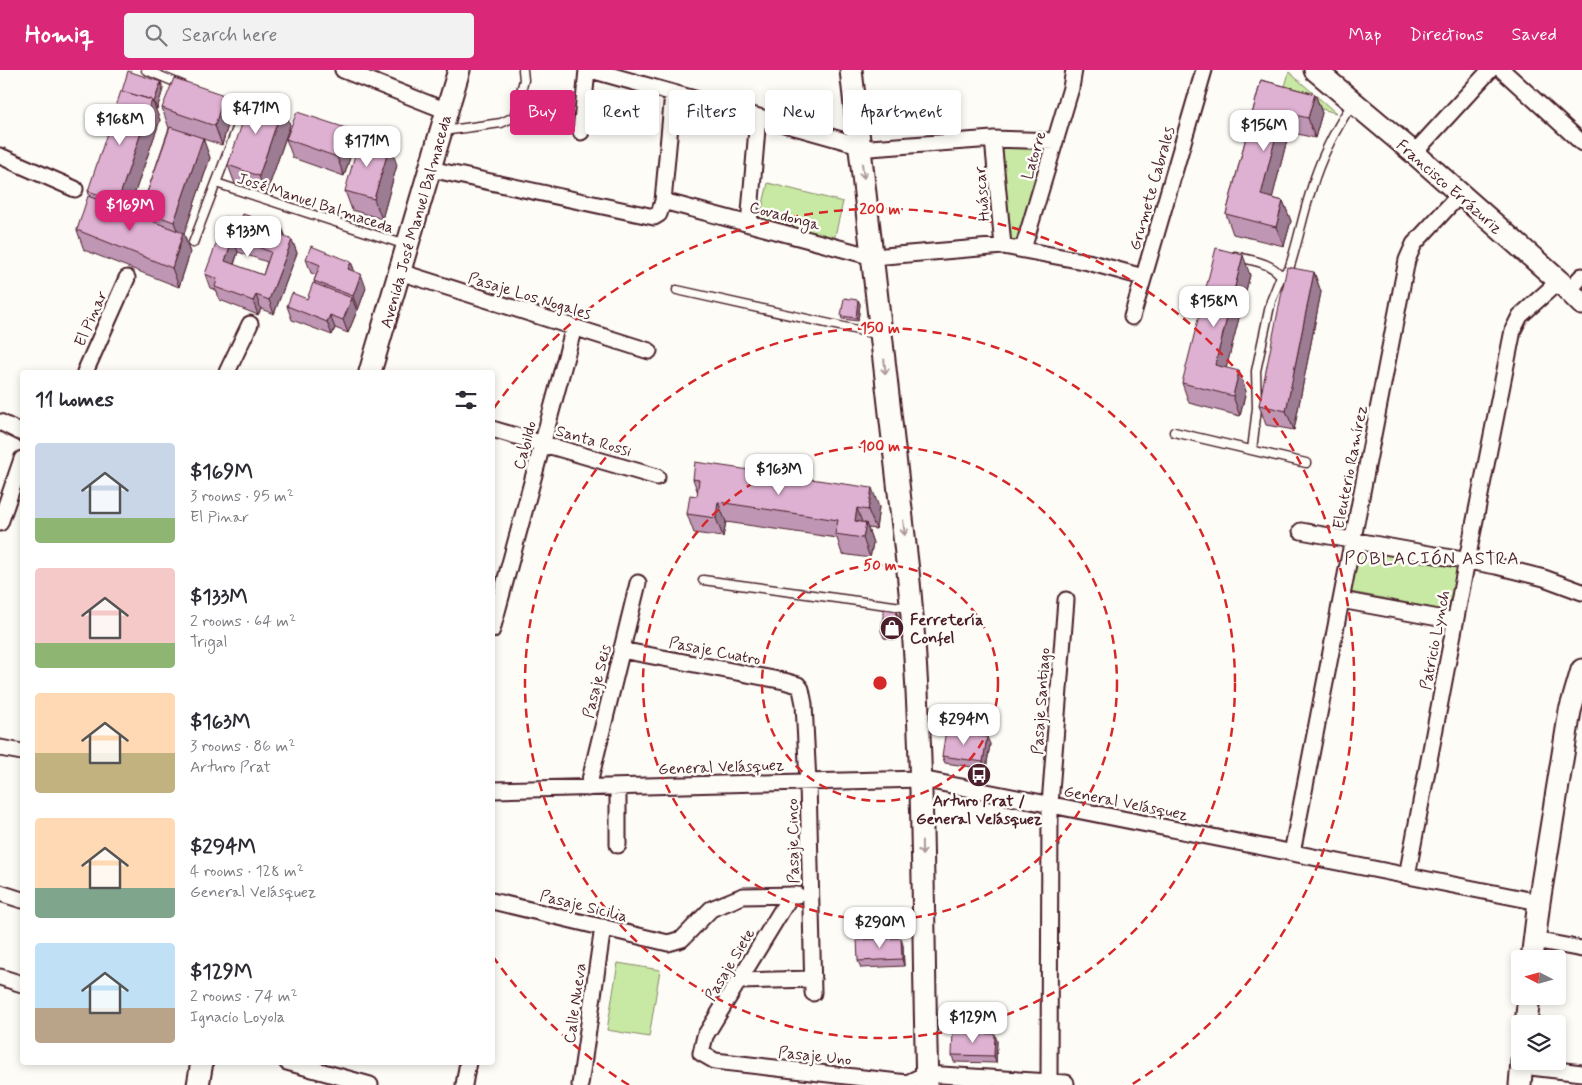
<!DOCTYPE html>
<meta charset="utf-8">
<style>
:root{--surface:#fff;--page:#f2f2f3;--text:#2b2b33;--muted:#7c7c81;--accent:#db2777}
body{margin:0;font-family:Mynerve,sans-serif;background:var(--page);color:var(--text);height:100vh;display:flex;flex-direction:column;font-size:19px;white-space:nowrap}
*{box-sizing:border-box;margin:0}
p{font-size:16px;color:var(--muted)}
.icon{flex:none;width:28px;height:28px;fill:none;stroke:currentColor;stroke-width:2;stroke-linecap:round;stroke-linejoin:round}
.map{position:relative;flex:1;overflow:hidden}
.drawer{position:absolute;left:20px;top:300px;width:475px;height:695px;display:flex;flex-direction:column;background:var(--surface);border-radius:5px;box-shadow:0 2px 8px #0003}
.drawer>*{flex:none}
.hud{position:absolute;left:510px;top:20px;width:475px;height:45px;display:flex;gap:10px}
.needle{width:32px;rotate:276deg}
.tools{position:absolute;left:1511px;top:880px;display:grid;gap:10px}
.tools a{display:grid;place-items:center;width:55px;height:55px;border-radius:5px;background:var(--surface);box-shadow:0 2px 8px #0003;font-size:25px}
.price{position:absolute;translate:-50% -42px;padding:0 11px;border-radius:10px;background:#fff;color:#222;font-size:16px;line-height:32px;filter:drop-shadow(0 1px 2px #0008)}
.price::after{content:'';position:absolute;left:50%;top:30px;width:15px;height:11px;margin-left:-8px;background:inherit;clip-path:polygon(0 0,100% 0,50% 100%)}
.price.on{background:var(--accent);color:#fff}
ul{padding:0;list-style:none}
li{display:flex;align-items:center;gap:15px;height:125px;padding:0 15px}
li span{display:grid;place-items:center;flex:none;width:140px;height:100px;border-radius:5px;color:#555}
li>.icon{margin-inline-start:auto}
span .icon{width:60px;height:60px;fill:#fffc;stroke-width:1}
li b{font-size:21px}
h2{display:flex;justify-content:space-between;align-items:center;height:60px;padding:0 15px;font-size:21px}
.pill{padding:0 18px;border-radius:5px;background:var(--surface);box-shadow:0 2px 8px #0003;font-size:18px;line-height:45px}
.pill.on{background:var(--accent);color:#fff}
header{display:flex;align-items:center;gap:30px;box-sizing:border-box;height:70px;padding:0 25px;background:var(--accent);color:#fff}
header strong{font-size:24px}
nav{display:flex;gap:28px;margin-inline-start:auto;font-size:18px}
.search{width:350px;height:45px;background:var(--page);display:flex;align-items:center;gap:12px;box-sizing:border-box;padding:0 18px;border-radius:5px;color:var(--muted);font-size:19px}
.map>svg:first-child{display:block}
.green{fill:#c7e9a3;stroke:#888467}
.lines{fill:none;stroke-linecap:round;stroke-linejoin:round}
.lane-casing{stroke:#4a1f2b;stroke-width:11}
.street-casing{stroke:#4a1f2b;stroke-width:19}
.secondary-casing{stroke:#4a1f2b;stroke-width:25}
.lane{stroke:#fdfcf7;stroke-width:8}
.street{stroke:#fdfcf7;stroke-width:15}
.secondary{stroke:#fdfcf7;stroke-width:21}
.wall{fill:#bf97b4;stroke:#4a1f2b;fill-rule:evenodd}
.shaded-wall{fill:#9b7b92;stroke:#4a1f2b}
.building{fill:#deb0d1;stroke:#4a1f2b;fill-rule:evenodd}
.oneway{stroke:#ac999b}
.ring{fill:none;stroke:#d62828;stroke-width:2.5;stroke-dasharray:9 6}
.labels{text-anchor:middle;stroke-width:5;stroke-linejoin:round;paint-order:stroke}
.street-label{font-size:16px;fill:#4a1f2b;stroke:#fdfcf7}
.poi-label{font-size:16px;font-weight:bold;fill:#4a1f2b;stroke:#fdfcf7;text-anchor:start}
.neighbourhood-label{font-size:18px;letter-spacing:1px;fill:#4a1f2b;stroke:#fdfcf7}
.centre{fill:#d62828;stroke:#fdfcf7;stroke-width:2.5}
.ring-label{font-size:15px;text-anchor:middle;font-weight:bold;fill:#d62828;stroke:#fdfcf7;stroke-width:5;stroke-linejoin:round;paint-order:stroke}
</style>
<header>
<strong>Homiq</strong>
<div class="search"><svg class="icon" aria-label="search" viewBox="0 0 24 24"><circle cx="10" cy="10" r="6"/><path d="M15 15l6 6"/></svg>Search here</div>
<nav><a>Map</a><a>Directions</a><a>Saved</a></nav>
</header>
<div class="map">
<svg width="1582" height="1015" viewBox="0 0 1582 1015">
<rect width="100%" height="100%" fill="#fdfcf7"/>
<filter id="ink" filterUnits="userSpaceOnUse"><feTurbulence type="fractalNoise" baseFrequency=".02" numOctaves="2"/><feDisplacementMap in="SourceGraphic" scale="10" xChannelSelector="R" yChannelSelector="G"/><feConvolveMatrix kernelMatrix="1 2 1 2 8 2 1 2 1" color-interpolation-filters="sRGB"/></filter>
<g filter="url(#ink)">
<path class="green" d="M 1289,2 L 1336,43 L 1282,28 Z
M 1000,75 L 1046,78 L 1018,170 L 1009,169 Z
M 768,113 L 843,132 L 834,170 L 759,151 Z
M 1359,479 L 1457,498 L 1449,541 L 1351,522 Z
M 618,893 L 660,900 L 649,967 L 607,960 Z"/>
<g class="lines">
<g class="lane-casing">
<path id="lane" d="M 146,0 L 182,15
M 443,61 L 501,53 L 514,47 L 524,10 L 523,0
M 216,113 L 406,175
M 193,173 L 244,40 L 218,29
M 1235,186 C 1251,191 1271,192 1281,206
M 677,220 L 880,265
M 1174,362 L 1306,393
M 1252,380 L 1257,338 L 1256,301 L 1271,231 L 1281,206 L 1289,199 C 1298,172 1303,144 1312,117 C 1321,87 1335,60 1352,34
M 703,510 L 909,538"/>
</g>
<g class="street-casing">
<path id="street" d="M 343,0 L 447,41
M 591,0 L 870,78 L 993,69 L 1055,71
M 1502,0 L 1582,73
M 581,62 L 587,0
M 993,69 L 1003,176
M 1414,83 L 1490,0
M 0,86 L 75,119
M 430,99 L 654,147 L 659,144 L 663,131 L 673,23
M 663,131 L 873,187 L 1003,176 L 1088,192 L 1143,207
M 749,154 L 758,47
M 1023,179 L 1071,18 L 1074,0
M 400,202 L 649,281
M 1568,221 L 1582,206
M 1132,247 L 1204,0
M 85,302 L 127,208
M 227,302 L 250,254
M 0,352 L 22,363
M 492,359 L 657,407
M 0,453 L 22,389
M 1301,461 L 1496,496 L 1544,508 L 1582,522
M 1341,530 L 1455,551
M 492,560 L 574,257
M 621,580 L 784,611 L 798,615 L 801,619 L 804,634 L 808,712 L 813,923
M 0,678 L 22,682
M 588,718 L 638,513
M 492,720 L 921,709 L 1539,832
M 618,775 L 618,717
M 1292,783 L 1407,190 L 1414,174 L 1460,124
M 1407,806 L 1467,490 L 1513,260 L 1520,246 L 1559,211
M 0,823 L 22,830
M 791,825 L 705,966 L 701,983 L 715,991 L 907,1013 L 926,1004 L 1066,1013 L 1066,1015
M 492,831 L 668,873 L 682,869 L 711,839 L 743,826 L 797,825
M 1534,870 L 1582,879
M 0,907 L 22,914
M 739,911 L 813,909
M 287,992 L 370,1015
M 1522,996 L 1582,1003
M 1049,1012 L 1050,734 L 1066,530
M 464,1015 L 468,992
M 580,1015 L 603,857"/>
</g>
<g class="secondary-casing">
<path id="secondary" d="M 851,0 L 908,501 C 925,672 922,844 927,1015
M 1315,0 L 1414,83 L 1559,211 L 1582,234
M 370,302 L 459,0
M 1532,889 L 1539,832 L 1570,641 L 1582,600
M 1526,954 L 1529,926
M 198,1015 L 202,992
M 1520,1015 L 1522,991"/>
</g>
<use href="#lane" class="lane"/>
<use href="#street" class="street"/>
<use href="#secondary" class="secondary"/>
</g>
<path class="wall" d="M 1261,10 L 1315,24 L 1322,43 L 1315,68 L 1289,62 L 1272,128 L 1283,131 L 1291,151 L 1284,176 L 1233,164 L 1226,144 Z
M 161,12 L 163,19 L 157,39 L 155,39 L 160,50 L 128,142 L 144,148 L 141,140 L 169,58 L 162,38 L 231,45 L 222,75 L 203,69 L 210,88 L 184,164 L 190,183 L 179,217 L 84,180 L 77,160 L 90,127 L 88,121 Z
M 283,35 L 290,55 L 266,125 L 235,114 L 228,95 Z
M 346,58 L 353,78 L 344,106 L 293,88 L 286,69 Z
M 397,95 L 382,149 L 352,140 L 345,121 Z
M 240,152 L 282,158 L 286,167 L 292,170 L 297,183 L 274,244 L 261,239 L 258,245 L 220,230 L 216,220 L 210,218 L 205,204 ZM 238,182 L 267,192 L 263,205 L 234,195 Z
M 306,189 L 351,192 L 355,202 L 366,218 L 358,240 L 356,239 L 357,241 L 348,263 L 335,258 L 332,265 L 292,250 L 287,236 L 307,229 L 315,214 L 314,211 L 316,205 L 311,203 Z
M 1314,202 L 1321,222 L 1294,360 L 1266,355 L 1259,335 Z
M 1250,205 L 1226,298 L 1246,321 L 1240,346 L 1189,333 L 1182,313 Z
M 858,230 L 860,234 L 858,251 L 842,249 L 841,246 Z
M 693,409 L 879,437 L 876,459 L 868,458 L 873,473 L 870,488 L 842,484 L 837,468 L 726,452 L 723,467 L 694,463 L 687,444 L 697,426 L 698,423 Z
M 899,547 L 896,570 L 884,568 L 881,561 Z
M 990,674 L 986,699 L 945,693 L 942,686 Z
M 903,875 L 904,896 L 861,898 L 858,891 Z
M 997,971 L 996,993 L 954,992 L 952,985 Z"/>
<path class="shaded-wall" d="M 161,12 L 163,19 L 157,39 L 154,32 Z
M 1315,24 L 1322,43 L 1315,68 L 1308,48 Z
M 224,25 L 231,45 L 222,75 L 215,56 Z
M 152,30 L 160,50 L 125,151 L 118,131 Z
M 283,35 L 290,55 L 266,125 L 259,106 Z
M 1282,42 L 1289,62 L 1268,145 L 1261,125 Z
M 346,58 L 353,78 L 344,106 L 337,87 Z
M 203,68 L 210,88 L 184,164 L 190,183 L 179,217 L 172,198 L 181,171 L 174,152 Z
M 390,75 L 397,95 L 382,149 L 374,129 Z
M 1283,131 L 1291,151 L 1284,176 L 1276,157 Z
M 282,158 L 287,172 L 280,165 Z
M 233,168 L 238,182 L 230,205 L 225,191 Z
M 292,170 L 297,183 L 274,244 L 269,230 Z
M 1243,185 L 1250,205 L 1222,315 L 1215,295 Z
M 351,192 L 356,205 L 348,199 Z
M 1314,202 L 1321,222 L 1294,360 L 1286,341 Z
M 361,204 L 366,218 L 358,240 L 353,226 Z
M 256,225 L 261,239 L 258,245 L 253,231 Z
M 352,228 L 357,241 L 348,263 L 343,250 Z
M 858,230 L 860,234 L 858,251 L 856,248 Z
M 330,245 L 335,258 L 332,265 L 327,252 Z
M 1239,301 L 1246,321 L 1240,346 L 1233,326 Z
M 872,418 L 879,437 L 876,459 L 868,440 Z
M 718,432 L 726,452 L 723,467 L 716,448 Z
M 857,438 L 864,458 L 855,451 Z
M 866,453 L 873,473 L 870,488 L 863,468 Z
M 897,541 L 899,547 L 896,570 L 894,563 Z
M 987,667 L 990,674 L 986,699 L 983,692 Z
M 901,868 L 903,875 L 904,896 L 902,889 Z
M 995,964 L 997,971 L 996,993 L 994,986 Z"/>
<path class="building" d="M 128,1 L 161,12 L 154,32 L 153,32 L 152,30 L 122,21 Z
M 174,8 L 224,25 L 215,56 L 162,38 Z
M 1261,10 L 1315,24 L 1308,48 L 1282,42 L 1261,125 L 1283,131 L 1276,157 L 1226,144 Z
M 121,21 L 152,30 L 118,131 L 88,121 Z
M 252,25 L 283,35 L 259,106 L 228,95 Z
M 297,42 L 346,58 L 337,87 L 286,69 Z
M 170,57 L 203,68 L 174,152 L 141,140 Z
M 360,67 L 390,75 L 374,129 L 345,121 Z
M 88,126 L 183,163 L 172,198 L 77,160 Z
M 243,144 L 282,158 L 280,165 L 292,170 L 269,230 L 256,225 L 253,231 L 215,217 L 217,209 L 205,204 L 226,147 L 240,152 ZM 233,168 L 271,182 L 263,205 L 225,191 Z
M 311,176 L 351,192 L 348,199 L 361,204 L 353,226 L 314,211 L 320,195 L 306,189 Z
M 1216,178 L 1243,185 L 1215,295 L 1239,301 L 1233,326 L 1182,313 Z
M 1287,197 L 1314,202 L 1286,341 L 1259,335 Z
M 313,213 L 352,228 L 343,250 L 330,245 L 327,252 L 287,236 L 292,223 L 307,229 Z
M 844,228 L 858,230 L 856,248 L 841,246 Z
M 695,392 L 872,418 L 868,440 L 857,438 L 855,451 L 866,453 L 863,468 L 835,464 L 838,450 L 718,432 L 716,448 L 687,444 L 690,425 L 697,426 L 699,410 L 693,409 Z
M 884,539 L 897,541 L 894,563 L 881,561 Z
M 946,660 L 987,667 L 983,692 L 942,686 Z
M 901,868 L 902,889 L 858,891 L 857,870 Z
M 953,962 L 995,964 L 994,986 L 952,985 Z"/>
<defs><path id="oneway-shaft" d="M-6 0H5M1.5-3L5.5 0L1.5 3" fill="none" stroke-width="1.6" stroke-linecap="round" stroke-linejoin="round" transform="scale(1.25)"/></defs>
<g class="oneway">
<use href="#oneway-shaft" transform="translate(863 101) rotate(83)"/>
<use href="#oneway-shaft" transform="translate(885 297) rotate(84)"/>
<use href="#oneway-shaft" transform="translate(904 458) rotate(84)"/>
<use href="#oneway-shaft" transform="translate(922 778) rotate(89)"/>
</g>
</g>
<g class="ring">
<circle cx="880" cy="613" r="118"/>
<circle cx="880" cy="613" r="237"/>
<circle cx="880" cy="613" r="355"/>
<path d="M629 1015A474 474 0 0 1 494 888M494 338A474 474 0 1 1 1131 1015"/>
</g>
<defs>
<g id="shop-disc" transform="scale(1.25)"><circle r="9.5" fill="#4a1f2b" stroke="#fdfcf7"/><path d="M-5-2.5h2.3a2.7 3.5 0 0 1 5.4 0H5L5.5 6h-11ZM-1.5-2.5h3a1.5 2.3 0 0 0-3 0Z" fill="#fff"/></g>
<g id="bus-disc" transform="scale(1.25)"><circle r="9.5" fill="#4a1f2b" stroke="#fdfcf7"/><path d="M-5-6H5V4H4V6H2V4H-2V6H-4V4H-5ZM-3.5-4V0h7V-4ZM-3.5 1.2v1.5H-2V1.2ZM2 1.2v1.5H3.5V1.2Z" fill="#fff"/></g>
</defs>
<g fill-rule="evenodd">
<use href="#shop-disc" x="892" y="558"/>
<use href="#bus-disc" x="979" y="705"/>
</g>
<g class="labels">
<g class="street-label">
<text transform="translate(1033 85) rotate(-73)" y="6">Latorre</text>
<text transform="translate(1450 116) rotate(41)" y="6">Francisco Errázuriz</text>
<text transform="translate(1151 118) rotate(-74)" y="6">Grumete Cabrales</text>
<text transform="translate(981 124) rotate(-95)" y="6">Huáscar</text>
<text transform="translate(316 132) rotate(18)" y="6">José Manuel Balmaceda</text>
<text transform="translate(785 145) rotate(15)" y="6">Covadonga</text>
<text transform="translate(415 151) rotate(-74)" y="6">Avenida José Manuel Balmaceda</text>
<text transform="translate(530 225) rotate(17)" y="6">Pasaje Los Nogales</text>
<text transform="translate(90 248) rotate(-66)" y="6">El Pinar</text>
<text transform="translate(594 370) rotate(16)" y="6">Santa Rossi</text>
<text transform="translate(524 375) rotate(-75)" y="6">Cabildo</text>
<text transform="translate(1349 397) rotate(-79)" y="6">Eleuterio Ramírez</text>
<text transform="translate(1434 570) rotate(-79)" y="6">Patricio Lynch</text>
<text transform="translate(715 580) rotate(11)" y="6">Pasaje Cuatro</text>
<text transform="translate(596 611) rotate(-76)" y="6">Pasaje Seis</text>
<text transform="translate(1040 631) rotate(-86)" y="6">Pasaje Santiago</text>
<text transform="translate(721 696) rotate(-2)" y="6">General Velásquez</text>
<text transform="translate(1126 732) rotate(11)" y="6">General Velásquez</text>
<text transform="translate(792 771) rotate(-91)" y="6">Pasaje Cinco</text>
<text transform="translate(584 835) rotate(14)" y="6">Pasaje Sicilia</text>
<text transform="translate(729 894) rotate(-59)" y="6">Pasaje Siete</text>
<text transform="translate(574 933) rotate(-82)" y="6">Calle Nueva</text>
<text transform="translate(815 985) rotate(6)" y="6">Pasaje Uno</text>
</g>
<g class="poi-label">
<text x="910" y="555">Ferretería<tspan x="910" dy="18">Confel</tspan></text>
<text x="979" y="736" text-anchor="middle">Arturo Prat /<tspan x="979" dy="18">General Velásquez</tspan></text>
</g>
<g class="neighbourhood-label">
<text x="1432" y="494">POBLACIÓN ASTRA</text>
</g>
</g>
<circle cx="880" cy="613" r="8" class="centre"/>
<g class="ring-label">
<text x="880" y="144">200 m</text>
<text x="880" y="263">150 m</text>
<text x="880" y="381">100 m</text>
<text x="880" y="500">50 m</text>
</g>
</svg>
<div class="tools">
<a><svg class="needle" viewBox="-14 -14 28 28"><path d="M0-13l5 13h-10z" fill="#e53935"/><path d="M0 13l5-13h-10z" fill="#7c7c81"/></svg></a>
<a><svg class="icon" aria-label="layers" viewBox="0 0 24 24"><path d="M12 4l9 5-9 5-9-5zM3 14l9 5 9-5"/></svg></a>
</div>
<b class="price" style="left:256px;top:65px">$471M</b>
<b class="price" style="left:120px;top:76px">$168M</b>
<b class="price" style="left:1264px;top:82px">$156M</b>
<b class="price" style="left:367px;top:98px">$171M</b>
<b class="price on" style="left:130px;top:162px">$169M</b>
<b class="price" style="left:248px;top:188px">$133M</b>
<b class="price" style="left:1214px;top:258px">$158M</b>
<b class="price" style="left:779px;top:426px">$163M</b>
<b class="price" style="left:964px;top:676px">$294M</b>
<b class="price" style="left:880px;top:879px">$290M</b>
<b class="price" style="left:973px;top:974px">$129M</b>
<div class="hud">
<a class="pill on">Buy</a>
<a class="pill">Rent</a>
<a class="pill">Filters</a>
<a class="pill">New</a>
<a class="pill">Apartment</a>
</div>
<section class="drawer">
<h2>11 homes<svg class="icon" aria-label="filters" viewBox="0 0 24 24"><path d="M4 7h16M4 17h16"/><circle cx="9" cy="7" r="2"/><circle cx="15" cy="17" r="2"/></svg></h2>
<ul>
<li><span style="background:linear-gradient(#c9d6e8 75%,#8fb573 0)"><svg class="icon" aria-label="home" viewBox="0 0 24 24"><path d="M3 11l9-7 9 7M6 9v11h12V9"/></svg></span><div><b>$169M</b><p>3 rooms · 95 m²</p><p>El Pinar</p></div></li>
<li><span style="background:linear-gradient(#f6c9c9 75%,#8fb573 0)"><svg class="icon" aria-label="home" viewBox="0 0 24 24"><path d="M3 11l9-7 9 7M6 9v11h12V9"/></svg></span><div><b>$133M</b><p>2 rooms · 64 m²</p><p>Trigal</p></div></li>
<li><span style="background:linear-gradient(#ffd9b3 60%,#c2b280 0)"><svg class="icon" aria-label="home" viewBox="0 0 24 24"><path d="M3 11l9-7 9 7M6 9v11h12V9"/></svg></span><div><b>$163M</b><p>3 rooms · 86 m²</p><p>Arturo Prat</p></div></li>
<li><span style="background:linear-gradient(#ffd9b3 70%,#7fa58c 0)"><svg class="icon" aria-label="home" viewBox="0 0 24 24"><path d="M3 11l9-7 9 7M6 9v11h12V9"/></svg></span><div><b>$294M</b><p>4 rooms · 128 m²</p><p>General Velásquez</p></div></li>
<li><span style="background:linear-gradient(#bfe0f5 65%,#b9a48a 0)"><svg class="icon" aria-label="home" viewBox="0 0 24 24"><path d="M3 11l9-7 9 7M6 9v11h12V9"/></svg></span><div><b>$129M</b><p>2 rooms · 74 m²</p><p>Ignacio Loyola</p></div></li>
</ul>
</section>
</div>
